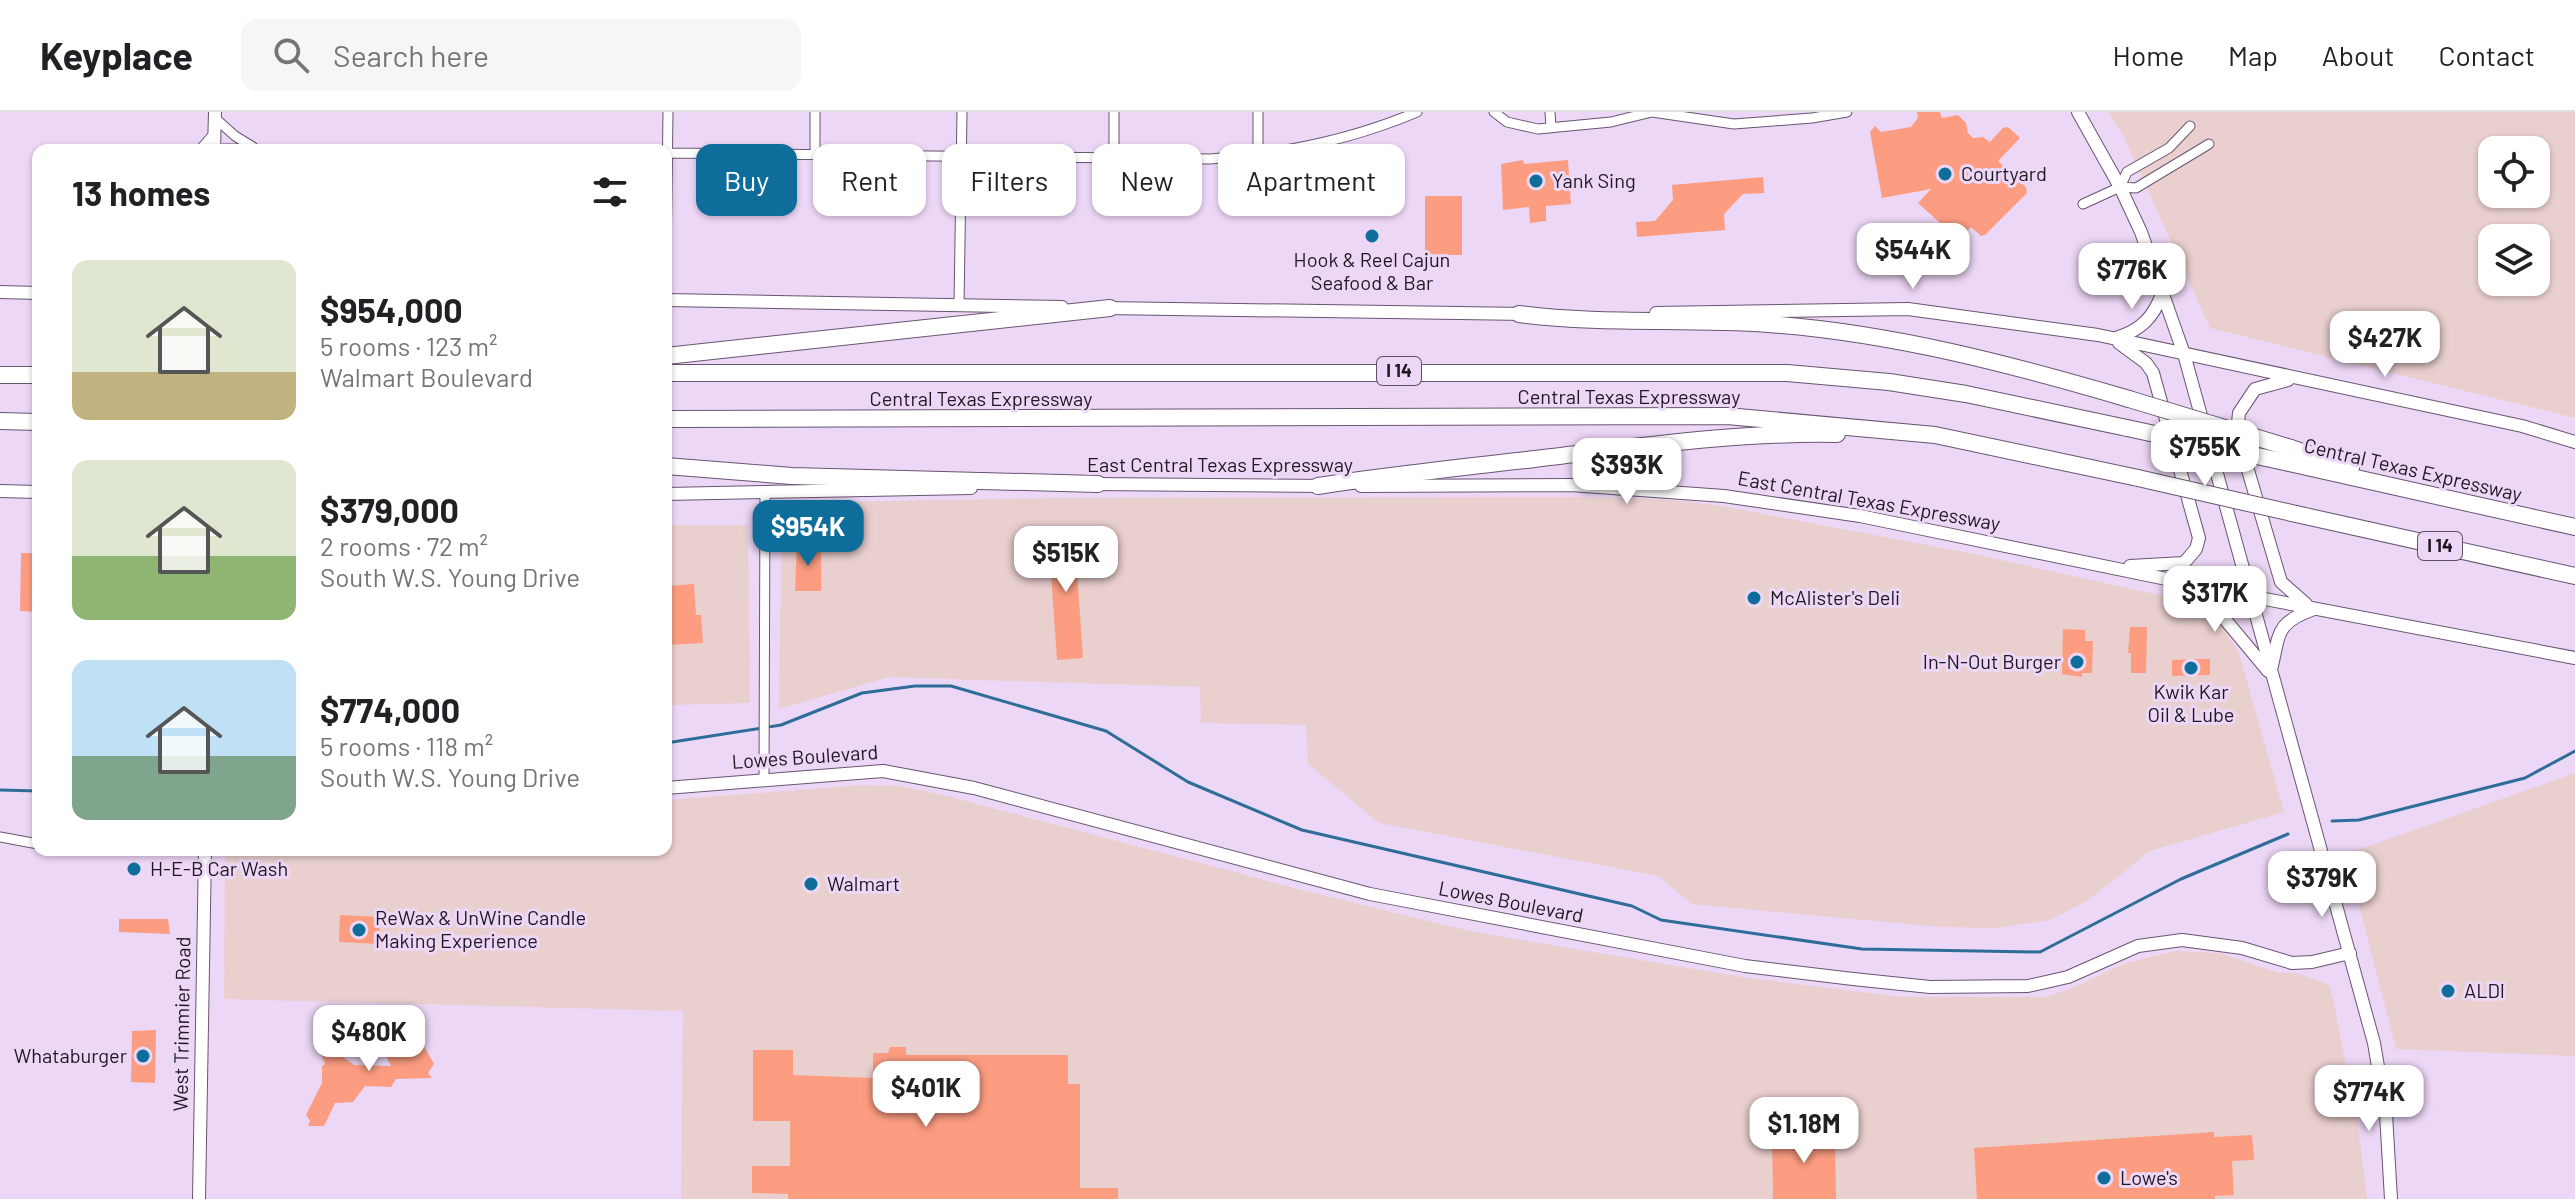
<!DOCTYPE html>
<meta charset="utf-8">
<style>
:root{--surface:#fff;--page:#f6f6f6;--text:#202124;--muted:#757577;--line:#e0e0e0;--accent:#0f6d9b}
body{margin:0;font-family:Barlow,sans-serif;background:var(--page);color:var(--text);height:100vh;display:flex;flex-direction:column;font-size:30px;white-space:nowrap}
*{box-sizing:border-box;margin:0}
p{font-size:26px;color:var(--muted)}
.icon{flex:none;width:44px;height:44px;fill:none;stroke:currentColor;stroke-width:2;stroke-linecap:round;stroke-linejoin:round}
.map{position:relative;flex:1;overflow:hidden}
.sheet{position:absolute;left:32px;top:32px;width:640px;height:712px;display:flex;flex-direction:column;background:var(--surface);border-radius:16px;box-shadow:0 2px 6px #0004}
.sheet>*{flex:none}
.hud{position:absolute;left:696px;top:32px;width:760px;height:72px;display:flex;gap:16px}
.controls{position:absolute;left:2478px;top:24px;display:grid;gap:16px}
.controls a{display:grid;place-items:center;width:72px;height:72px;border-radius:16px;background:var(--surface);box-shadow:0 2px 6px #0004;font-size:40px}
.price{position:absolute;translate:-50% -68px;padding:0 18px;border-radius:16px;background:#fff;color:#222;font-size:26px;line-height:52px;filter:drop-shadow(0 2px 4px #0008)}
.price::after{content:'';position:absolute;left:50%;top:48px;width:24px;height:18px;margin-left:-12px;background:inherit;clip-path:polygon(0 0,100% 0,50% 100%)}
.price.on{background:var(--accent);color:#fff}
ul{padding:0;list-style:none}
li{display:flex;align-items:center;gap:24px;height:200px;padding:0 40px}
li span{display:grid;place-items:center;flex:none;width:224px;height:160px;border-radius:16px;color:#555}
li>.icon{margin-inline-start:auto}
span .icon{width:96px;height:96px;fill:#fffc;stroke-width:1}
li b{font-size:34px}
h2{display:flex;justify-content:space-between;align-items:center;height:96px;padding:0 40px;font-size:34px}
.pill{padding:0 28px;border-radius:16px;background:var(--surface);box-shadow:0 2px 6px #0004;font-size:28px;line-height:72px}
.pill.on{background:var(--accent);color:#fff}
header{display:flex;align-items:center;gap:48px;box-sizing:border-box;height:112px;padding:0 40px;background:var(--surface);border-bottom:2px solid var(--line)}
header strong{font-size:38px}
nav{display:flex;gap:44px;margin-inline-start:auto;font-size:28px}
.search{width:560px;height:72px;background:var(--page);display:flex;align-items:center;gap:20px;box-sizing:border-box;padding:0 28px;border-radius:16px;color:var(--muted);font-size:30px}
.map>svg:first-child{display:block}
.commercial{fill:#eacfcf;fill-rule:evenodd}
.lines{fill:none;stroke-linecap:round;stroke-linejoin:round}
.stream{stroke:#2e6d97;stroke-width:3}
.building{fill:#fc9d82}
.street-casing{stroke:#685570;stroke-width:11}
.secondary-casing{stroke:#685570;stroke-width:14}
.highway-casing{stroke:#685570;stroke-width:18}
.street{stroke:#fff;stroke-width:9}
.secondary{stroke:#fff;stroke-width:12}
.highway{stroke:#fff;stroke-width:16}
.highway-bridge-casing{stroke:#685570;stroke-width:18;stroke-linecap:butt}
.highway-bridge{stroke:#fff;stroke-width:16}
.poi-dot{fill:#0f6d9b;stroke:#edd7f6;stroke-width:3}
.labels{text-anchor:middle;stroke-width:6;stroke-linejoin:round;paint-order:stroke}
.shield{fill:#edd7f6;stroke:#5d5162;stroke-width:2}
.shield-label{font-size:18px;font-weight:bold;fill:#1f1722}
.poi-label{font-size:20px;fill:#1f1722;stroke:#edd7f6;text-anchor:start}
.street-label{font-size:20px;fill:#1f1722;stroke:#edd7f6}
</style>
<header>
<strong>Keyplace</strong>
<div class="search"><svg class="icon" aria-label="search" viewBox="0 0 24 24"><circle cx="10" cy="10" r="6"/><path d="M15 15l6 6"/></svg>Search here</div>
<nav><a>Home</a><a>Map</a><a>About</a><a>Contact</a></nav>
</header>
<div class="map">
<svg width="2575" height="1087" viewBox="0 0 2575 1087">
<rect width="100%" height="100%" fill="#edd7f6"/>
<path class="commercial" d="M 2108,0 L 2575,0 L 2575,306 L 2210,216 L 2124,25 ZM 2492,38 L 2536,38 L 2536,82 L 2492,82 ZM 2492,126 L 2536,126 L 2536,170 L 2492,170 Z
M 1584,385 L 1673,388 L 1722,394 L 1969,441 L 2191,490 L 2221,511 L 2239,541 L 2284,700 L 2150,739 L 2087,789 L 2050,808 L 1997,816 L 1941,815 L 1692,792 L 1658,764 L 1379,711 L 1308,652 L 1306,613 L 1201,611 L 1200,575 L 889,565 L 779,597 L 782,391 L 1053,386 Z
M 666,413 L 748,413 L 750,591 L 666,593 Z
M 2575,661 L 2575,944 L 2396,937 L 2346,742 Z
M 864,673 L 900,674 L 943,683 L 1310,780 L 1474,820 L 1748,866 L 1903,885 L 2046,885 L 2070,877 L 2126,851 L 2174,839 L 2220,841 L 2279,861 L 2296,861 L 2329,873 L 2333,886 L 2359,1021 L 2367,1087 L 681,1087 L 683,899 L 224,887 L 225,738 L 666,738 L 666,688 Z"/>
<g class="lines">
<path class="stream" d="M 666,631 L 781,613 L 862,581 L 915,574 L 951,574 L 1106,619 L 1188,670 L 1302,718 L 1632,794 L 1661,808 L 1862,837 L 2040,840 L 2181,767 L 2288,722
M 0,678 L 38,679
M 2332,709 L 2359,708 L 2525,666 L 2575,639"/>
</g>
<path class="building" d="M 1917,0 L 1940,0 L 1942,6 L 1958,3 L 1966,11 L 1968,21 L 1973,26 L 1983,25 L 1990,30 L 2003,16 L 2008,15 L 2020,26 L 1998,49 L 2026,75 L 2027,81 L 1985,123 L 1981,124 L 1971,115 L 1959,128 L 1918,91 L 1931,77 L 1882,86 L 1870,20 L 1875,14 L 1881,20 L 1911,15 L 1918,6 Z
M 1523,48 L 1524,52 L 1568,48 L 1571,92 L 1546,94 L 1546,109 L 1530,111 L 1529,95 L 1503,98 L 1501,52 Z
M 1763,65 L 1764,81 L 1743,82 L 1724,102 L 1725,118 L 1637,125 L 1636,110 L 1655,109 L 1673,88 L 1672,73 Z
M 1425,84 L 1462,84 L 1462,143 L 1425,143 Z
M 1074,417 L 1083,546 L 1057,548 L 1048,419 Z
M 797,433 L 821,433 L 821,479 L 795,479 Z
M 21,441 L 38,441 L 38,500 L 20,499 Z
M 694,472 L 696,503 L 701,503 L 703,531 L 668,533 L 666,474 Z
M 2130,515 L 2147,515 L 2146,561 L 2131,561 L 2131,541 L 2128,541 Z
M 2063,517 L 2085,518 L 2085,529 L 2093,529 L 2092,561 L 2082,561 L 2082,565 L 2062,562 Z
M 2197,547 L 2210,547 L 2210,563 L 2172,564 L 2172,548 Z
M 340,803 L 380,805 L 379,832 L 339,830 Z
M 119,807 L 168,807 L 170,822 L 119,820 Z
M 398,907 L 401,911 L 412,913 L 434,952 L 428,961 L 432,966 L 396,967 L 391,975 L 365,974 L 353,990 L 335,991 L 324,1014 L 308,1014 L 310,1009 L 306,1003 L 322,971 L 322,954 L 325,952 L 322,945 L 326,938 L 334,938 L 354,953 L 391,954 L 382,937 L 387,928 L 398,928 L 392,917 Z
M 156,918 L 155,971 L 131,970 L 132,919 Z
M 890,935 L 906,935 L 906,943 L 1068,943 L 1068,972 L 1080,972 L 1080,1076 L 1118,1076 L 1118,1087 L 788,1087 L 788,1082 L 752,1081 L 752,1054 L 790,1054 L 790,1009 L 753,1009 L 753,938 L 793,938 L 793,963 L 873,966 L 873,941 L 888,941 Z
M 1835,1019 L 1836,1087 L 1773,1087 L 1772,1021 Z
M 2214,1020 L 2214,1025 L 2252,1023 L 2254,1048 L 2232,1049 L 2234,1083 L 2215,1084 L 2215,1087 L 1977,1087 L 1974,1036 Z"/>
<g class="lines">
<g class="street-casing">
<path id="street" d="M 1494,0 L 1507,10 L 1538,17 L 1611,10 L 1652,0 L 1734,12 L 1812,6 L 1847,0
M 1550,0 L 1551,16
M 215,6 L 235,24 L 253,35
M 223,37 L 399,38
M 666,41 L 1210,47 C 1282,42 1351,28 1417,0
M 815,43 L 815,0
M 1258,43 L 1258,0
M 1114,46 L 1114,0
M 2120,75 L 2127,60 L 2169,36 L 2190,14
M 2083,92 L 2120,75 L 2136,76 L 2209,32
M 666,151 L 668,0
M 959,193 L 962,0
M 764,667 L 765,382
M 0,725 L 38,732"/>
</g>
<g class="secondary-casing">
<path id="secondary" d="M 2078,0 L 2120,75 L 2141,120 L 2184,242 L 2374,931 L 2386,1002 L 2391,1087
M 202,38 L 214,24
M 214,38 L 215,0
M 0,180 L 38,181
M 666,188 L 1062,195
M 1104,196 L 1526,202
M 1656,201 L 1908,197 L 2098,223 L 2522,314 L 2575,330
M 2116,226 C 2141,218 2153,206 2162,182
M 2119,231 L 2146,251 L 2153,261 L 2199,426 L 2196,437 L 2184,451 L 2130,454
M 2288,268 L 2255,277 L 2239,301 L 2237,321 L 2281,470 L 2306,492
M 1093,372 L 1327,374
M 1361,374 L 1571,373 L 1724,384 L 1860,404 L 2249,484 L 2575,546
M 0,379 L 38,380
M 666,382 L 971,376
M 2182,475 L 2218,499 L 2268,559
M 2271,558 C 2280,521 2275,511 2314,497
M 666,676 L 883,659 L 974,676 L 1370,782 L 1745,854 L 1853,867 L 1930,875 L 2028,874 L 2068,865 L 2138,834 L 2182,828 L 2242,836 L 2292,851 L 2312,850 L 2350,841
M 199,1087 L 205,738"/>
</g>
<g class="highway-casing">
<path id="highway" d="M 1519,202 C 1602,213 1685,206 1768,212 C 1892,221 2010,252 2129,287
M 666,244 L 1110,196
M 666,261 L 1787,261 L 1889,270 L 1966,282 L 2127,316
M 0,263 L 38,263
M 666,307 L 1727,304 L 1935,323 L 2138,366
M 0,309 L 38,310
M 2291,336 L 2351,356
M 2289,351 L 2575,415
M 666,354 L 792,364 L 1098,372
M 1318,374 C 1390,363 1462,355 1535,347 C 1636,335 1735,320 1837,322
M 2305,404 L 2575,464"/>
</g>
<use href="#street" class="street"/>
<use href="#secondary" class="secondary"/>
<use href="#highway" class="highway"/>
<g class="highway-bridge-casing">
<path id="highway-bridge" d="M 2129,287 L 2291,336
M 2127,316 L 2289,351
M 2138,366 L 2305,404"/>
</g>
<use href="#highway-bridge" class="highway-bridge"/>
</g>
<g class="poi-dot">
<circle cx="1945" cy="62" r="8"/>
<circle cx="1536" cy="69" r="8"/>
<circle cx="1372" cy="124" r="8"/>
<circle cx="1754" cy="486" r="8"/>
<circle cx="2077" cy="550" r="8"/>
<circle cx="2191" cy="556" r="8"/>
<circle cx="134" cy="757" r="8"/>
<circle cx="811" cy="772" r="8"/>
<circle cx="359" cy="818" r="8"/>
<circle cx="2448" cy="879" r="8"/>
<circle cx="143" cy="944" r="8"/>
<circle cx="2104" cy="1066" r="8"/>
</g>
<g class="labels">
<g class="shield">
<rect x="1377" y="245" width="44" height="28" rx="6"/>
<rect x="2418" y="420" width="44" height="28" rx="6"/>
</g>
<g class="shield-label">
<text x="1399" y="265">I 14</text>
<text x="2440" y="440">I 14</text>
</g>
<g class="poi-label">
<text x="1961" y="69">Courtyard</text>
<text x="1552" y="76">Yank Sing</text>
<text x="1372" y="155" text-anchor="middle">Hook &amp; Reel Cajun<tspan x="1372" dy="23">Seafood &amp; Bar</tspan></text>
<text x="1770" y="493">McAlister's Deli</text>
<text x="2061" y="557" text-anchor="end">In-N-Out Burger</text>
<text x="2191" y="587" text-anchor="middle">Kwik Kar<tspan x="2191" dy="23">Oil &amp; Lube</tspan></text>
<text x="150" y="764">H-E-B Car Wash</text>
<text x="827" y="779">Walmart</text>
<text x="375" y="813">ReWax &amp; UnWine Candle<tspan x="375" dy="23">Making Experience</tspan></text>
<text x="2464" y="886">ALDI</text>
<text x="127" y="951" text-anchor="end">Whataburger</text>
<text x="2120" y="1073">Lowe's</text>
</g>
<g class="street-label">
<text x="1629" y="292">Central Texas Expressway</text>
<text x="981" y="294">Central Texas Expressway</text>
<text x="1220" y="360">East Central Texas Expressway</text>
<text transform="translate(2413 358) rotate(13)" y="7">Central Texas Expressway</text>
<text transform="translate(1869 389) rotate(10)" y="7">East Central Texas Expressway</text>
<text transform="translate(805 645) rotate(-4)" y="7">Lowes Boulevard</text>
<text transform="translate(1511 790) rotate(11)" y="7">Lowes Boulevard</text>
<text transform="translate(182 912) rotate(-89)" y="7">West Trimmier Road</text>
</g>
</g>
</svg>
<div class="controls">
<a><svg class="icon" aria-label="locate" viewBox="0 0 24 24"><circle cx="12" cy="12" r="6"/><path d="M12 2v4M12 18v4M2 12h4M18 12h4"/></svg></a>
<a><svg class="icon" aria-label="layers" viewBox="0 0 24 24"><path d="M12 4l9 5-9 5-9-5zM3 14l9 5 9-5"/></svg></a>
</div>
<b class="price" style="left:1913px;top:179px">$544K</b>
<b class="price" style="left:2132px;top:199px">$776K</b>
<b class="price" style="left:2385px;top:267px">$427K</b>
<b class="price" style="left:2205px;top:376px">$755K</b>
<b class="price" style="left:1627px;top:394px">$393K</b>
<b class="price on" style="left:808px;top:456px">$954K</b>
<b class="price" style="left:1066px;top:482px">$515K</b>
<b class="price" style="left:2215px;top:522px">$317K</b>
<b class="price" style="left:2322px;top:807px">$379K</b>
<b class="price" style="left:369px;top:961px">$480K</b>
<b class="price" style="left:926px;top:1017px">$401K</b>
<b class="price" style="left:2369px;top:1021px">$774K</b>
<b class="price" style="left:1804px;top:1053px">$1.18M</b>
<div class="hud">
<a class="pill on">Buy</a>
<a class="pill">Rent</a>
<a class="pill">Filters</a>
<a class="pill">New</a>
<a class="pill">Apartment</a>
</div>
<section class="sheet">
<h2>13 homes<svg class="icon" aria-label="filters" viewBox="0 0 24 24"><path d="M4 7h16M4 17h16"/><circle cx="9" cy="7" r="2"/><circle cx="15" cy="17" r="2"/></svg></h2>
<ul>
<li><span style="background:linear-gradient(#dfe7d0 70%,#c2b280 0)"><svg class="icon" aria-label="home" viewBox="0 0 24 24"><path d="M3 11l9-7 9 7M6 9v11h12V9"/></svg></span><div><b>$954,000</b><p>5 rooms · 123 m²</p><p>Walmart Boulevard</p></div></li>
<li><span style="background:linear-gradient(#dfe7d0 60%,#8fb573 0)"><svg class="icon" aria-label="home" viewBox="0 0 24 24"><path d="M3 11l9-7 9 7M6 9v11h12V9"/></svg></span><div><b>$379,000</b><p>2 rooms · 72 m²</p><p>South W.S. Young Drive</p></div></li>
<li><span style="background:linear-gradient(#bfe0f5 60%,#7fa58c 0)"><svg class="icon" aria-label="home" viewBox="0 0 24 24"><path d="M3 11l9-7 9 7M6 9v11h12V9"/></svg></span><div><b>$774,000</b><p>5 rooms · 118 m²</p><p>South W.S. Young Drive</p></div></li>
</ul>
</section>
</div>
